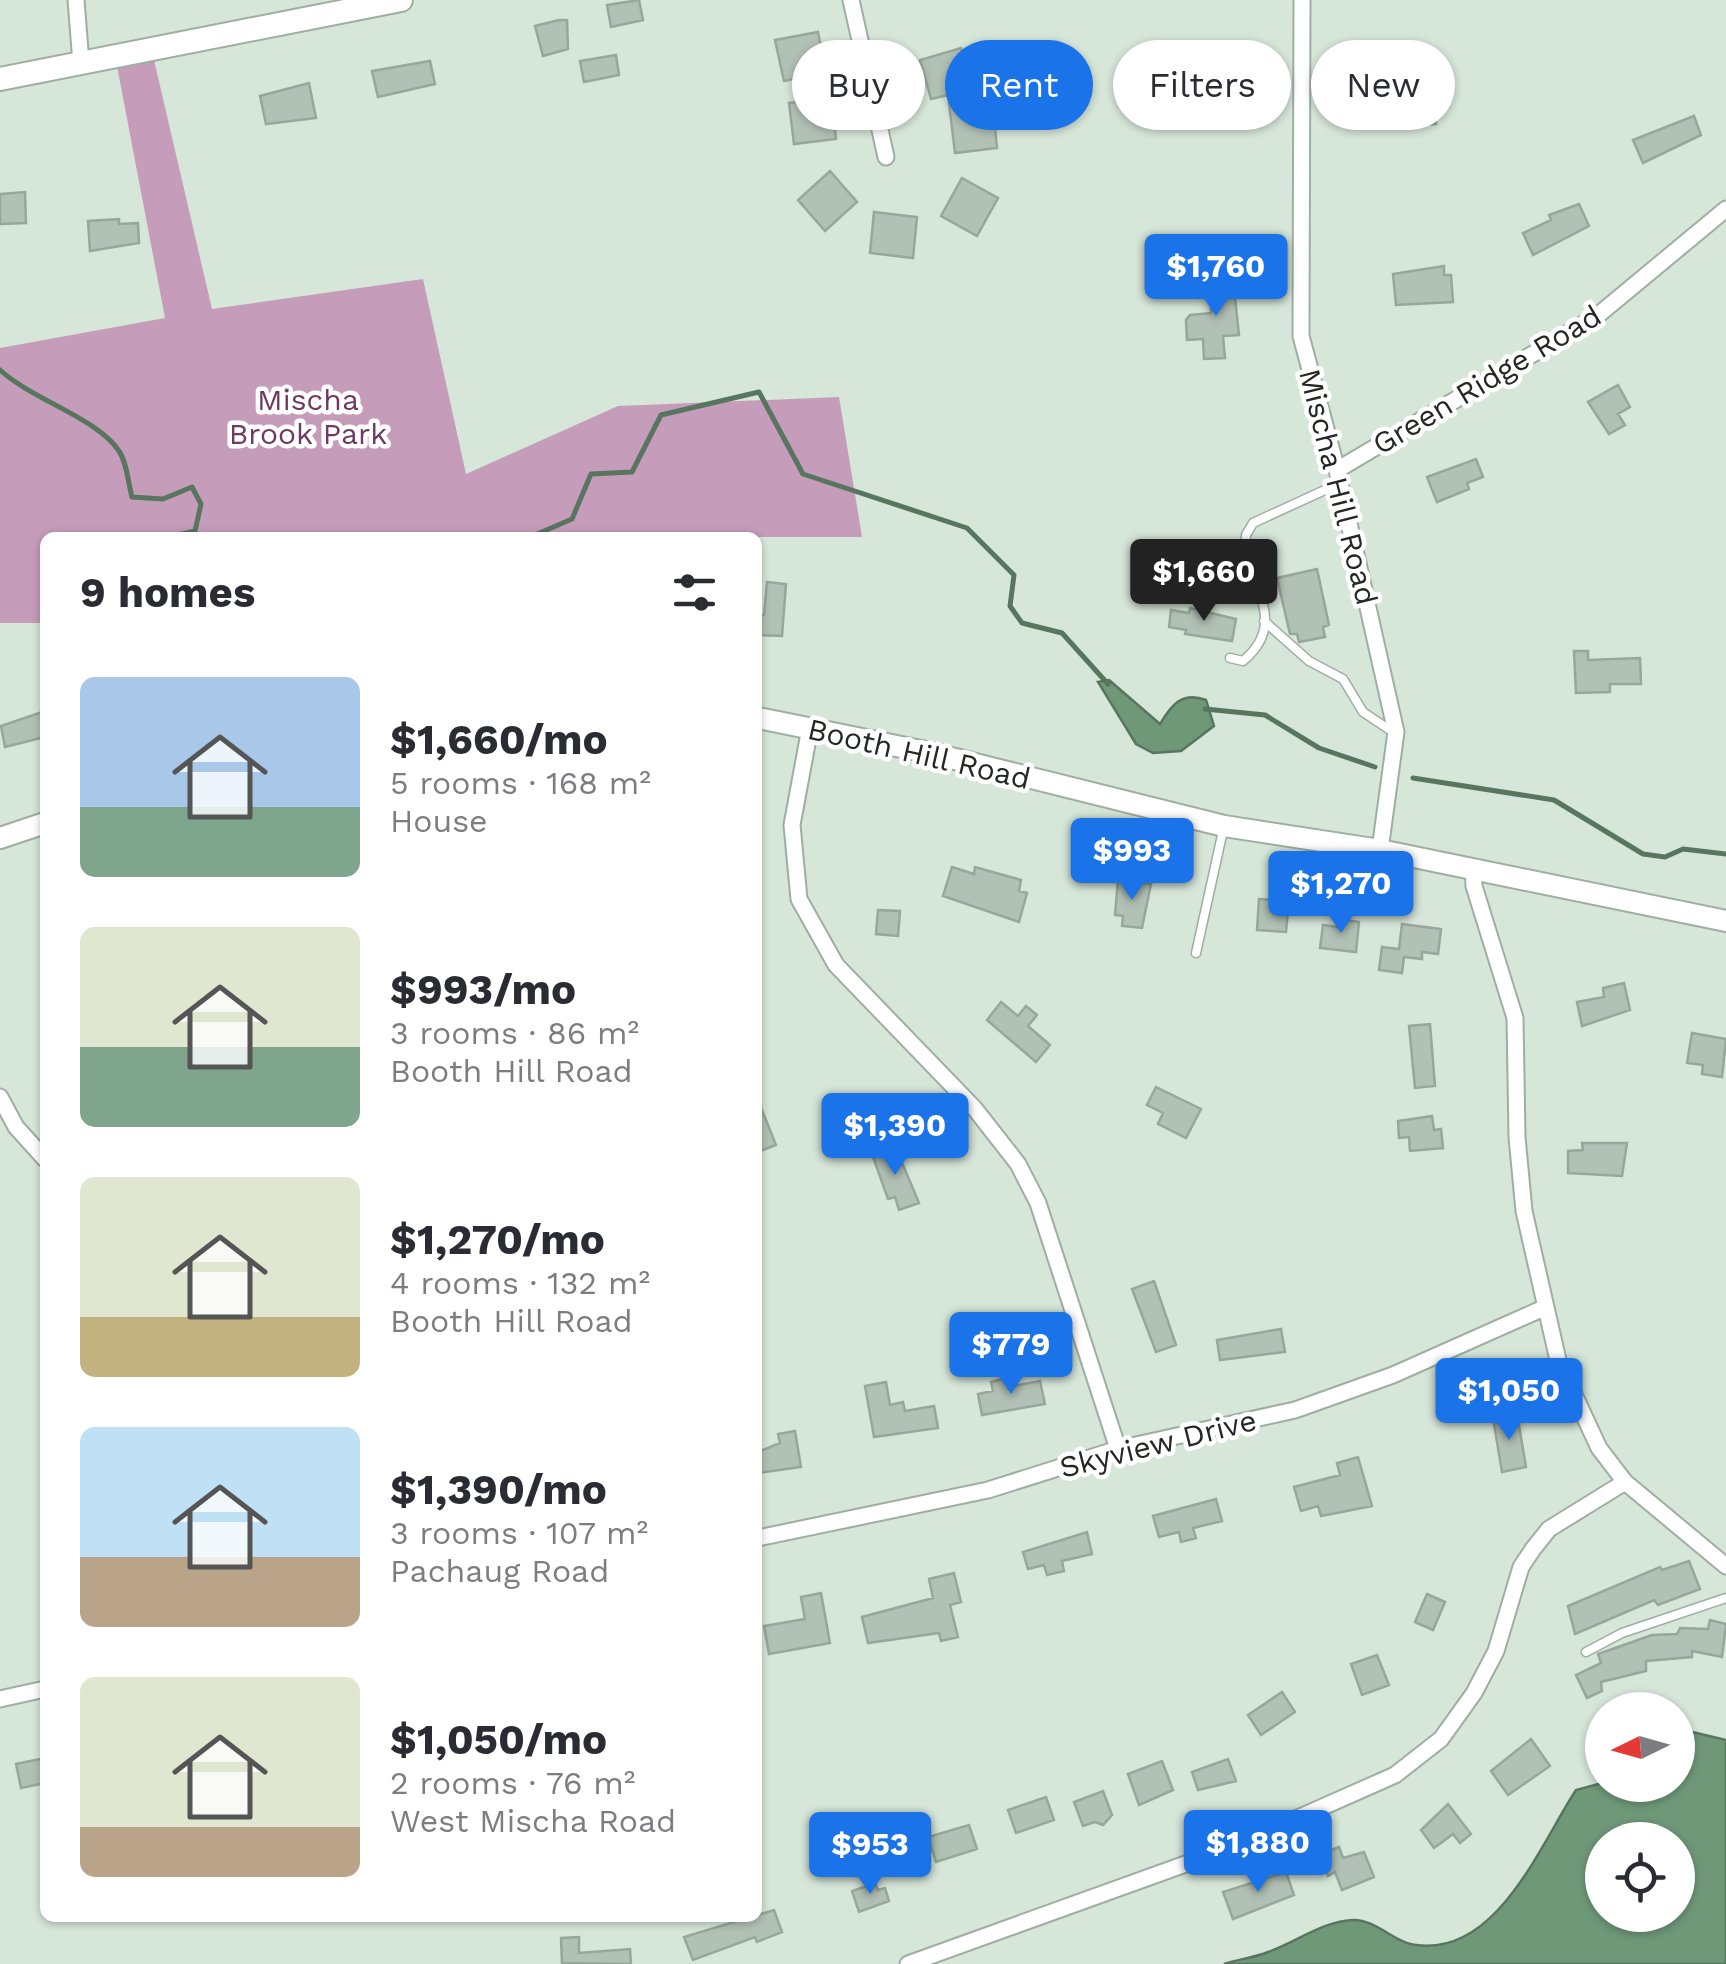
<!DOCTYPE html>
<meta charset="utf-8">
<style>
:root{--surface:#fff;--page:#f7f7f7;--text:#2b2b33;--muted:#7c7c81;--accent:#1a73e8}
body{margin:0;font-family:"Work Sans",sans-serif;background:var(--page);color:var(--text);height:100vh;display:flex;flex-direction:column;font-size:38px;white-space:nowrap}
*{box-sizing:border-box;margin:0}
p{font-size:32px;color:var(--muted)}
.icon{flex:none;width:55px;height:55px;fill:none;stroke:currentColor;stroke-width:2;stroke-linecap:round;stroke-linejoin:round}
.map{position:relative;flex:1;overflow:hidden}
.drawer{position:absolute;left:40px;top:532px;width:722px;height:1390px;display:flex;flex-direction:column;background:var(--surface);border-radius:15px;box-shadow:0 2px 8px #0004}
.drawer>*{flex:none}
.banner{position:absolute;left:792px;top:40px;width:782px;height:90px;display:flex;gap:20px}
.needle{width:65px;rotate:265deg}
.buttons{position:absolute;left:1585px;top:1692px;display:grid;gap:20px}
.buttons a{display:grid;place-items:center;width:110px;height:110px;border-radius:50%;background:var(--surface);box-shadow:0 2px 8px #0004;font-size:50px}
.price{position:absolute;translate:-50% -85px;padding:0 22px;border-radius:10px;background:var(--accent);color:#fff;font-size:32px;line-height:65px;filter:drop-shadow(0 2px 5px #0008)}
.price::after{content:'';position:absolute;left:50%;top:60px;width:30px;height:22px;margin-left:-15px;background:inherit;clip-path:polygon(0 0,100% 0,50% 100%)}
.price.current{background:#222;color:#fff}
ul{padding:0;list-style:none}
li{display:flex;align-items:center;gap:30px;height:250px;padding:0 40px}
li span{display:grid;place-items:center;flex:none;width:280px;height:200px;border-radius:15px;color:#555}
li>.icon{margin-inline-start:auto}
span .icon{width:120px;height:120px;fill:#fffc;stroke-width:1}
li b{font-size:42px}
h2{display:flex;justify-content:space-between;align-items:center;height:120px;padding:0 40px;font-size:42px}
.tag{padding:0 35px;border-radius:45px;background:var(--surface);box-shadow:0 2px 8px #0004;font-size:35px;line-height:90px}
.tag.current{background:var(--accent);color:#fff}
.map>svg:first-child{display:block}
.forest{fill:#c59cba}
.water{fill:#6f9879;stroke:#58765f;stroke-width:2.5;fill-rule:evenodd}
.lines{fill:none;stroke-linecap:round;stroke-linejoin:round}
.stream{stroke:#58765f;stroke-width:5}
.building{fill:#b2c1b5;stroke:#97a79b;stroke-width:2.5}
.service-casing{stroke:#9eaea2;stroke-width:11}
.minor-casing{stroke:#9eaea2;stroke-width:19}
.tertiary-casing{stroke:#9eaea2;stroke-width:24}
.secondary-casing{stroke:#9eaea2;stroke-width:26}
.service{stroke:#fff;stroke-width:8}
.minor{stroke:#fff;stroke-width:15}
.tertiary{stroke:#fff;stroke-width:20}
.secondary{stroke:#fff;stroke-width:22}
.labels{text-anchor:middle;stroke-width:9;stroke-linejoin:round;paint-order:stroke}
.street-label{font-size:30px;fill:#222823;stroke:#fff}
.park-label{font-size:30px;fill:#6f3962;stroke:#fff}
</style>
<div class="map">
<svg width="1726" height="1964" viewBox="0 0 1726 1964">
<rect width="100%" height="100%" fill="#d6e6d9"/>
<path class="forest" d="M 154,60 L 212,309 L 423,279 L 466,474 L 618,406 L 839,397 L 862,537 L 45,538 L 45,623 L 0,623 L 0,348 L 165,318 L 117,66 Z"/>
<path class="water" d="M 1109,680 L 1160,724 C 1171,706 1181,691 1206,700 L 1214,726 L 1181,751 L 1153,753 L 1136,744 L 1098,682 Z
M 1684,1730 L 1726,1740 L 1726,1964 L 1224,1964 C 1238,1959 1254,1958 1268,1952 C 1299,1941 1320,1922 1353,1920 C 1375,1919 1395,1943 1416,1945 C 1497,1956 1540,1845 1576,1790 L 1602,1783 L 1678,1785 L 1678,1731 ZM 1602,1840 L 1678,1840 L 1678,1915 L 1602,1915 Z"/>
<g class="lines">
<path class="stream" d="M 0,370 C 33,400 97,418 119,451 C 127,463 128,482 132,497 L 163,499 L 192,487 L 201,504 L 195,531 L 164,538
M 528,538 L 572,519 L 591,474 L 632,472 L 661,415 L 759,392 L 803,474 L 967,528 L 1014,575 L 1010,606 L 1022,623 L 1062,633 L 1108,684
M 1205,709 L 1265,715 L 1319,748 L 1375,767
M 1413,778 L 1554,800 L 1643,854 L 1665,857 L 1683,849 L 1726,854"/>
</g>
<path class="building" d="M 639,0 L 643,20 L 611,27 L 607,5 Z
M 559,20 L 567,20 L 568,49 L 543,56 L 535,26 Z
M 818,32 L 826,72 L 784,81 L 775,40 Z
M 961,48 L 979,109 L 993,107 L 997,148 L 955,153 L 948,95 L 931,99 L 920,60 Z
M 616,55 L 619,75 L 584,82 L 580,61 Z
M 430,61 L 435,84 L 378,97 L 372,71 Z
M 1436,63 L 1436,124 L 1402,125 L 1401,94 L 1410,94 L 1409,64 Z
M 309,83 L 316,118 L 266,124 L 260,96 Z
M 832,99 L 836,139 L 794,144 L 789,103 Z
M 1694,116 L 1701,135 L 1643,163 L 1633,140 Z
M 830,171 L 857,202 L 825,231 L 798,200 Z
M 962,178 L 998,198 L 977,236 L 941,216 Z
M 25,192 L 26,223 L 0,224 L 0,194 Z
M 1579,204 L 1589,226 L 1533,255 L 1523,233 L 1551,220 L 1549,215 Z
M 874,212 L 917,217 L 913,258 L 870,253 Z
M 119,219 L 119,224 L 138,223 L 139,243 L 90,251 L 88,221 Z
M 1444,266 L 1444,275 L 1451,275 L 1453,302 L 1396,305 L 1393,274 Z
M 1233,278 L 1239,335 L 1223,336 L 1225,358 L 1204,359 L 1203,339 L 1187,340 L 1186,320 L 1190,315 L 1211,313 L 1209,279 Z
M 1618,385 L 1630,407 L 1618,414 L 1625,425 L 1609,434 L 1588,402 Z
M 1476,459 L 1483,477 L 1467,483 L 1469,489 L 1437,502 L 1427,477 Z
M 1317,569 L 1329,625 L 1323,627 L 1325,637 L 1299,642 L 1297,634 L 1290,634 L 1277,578 Z
M 767,582 L 786,584 L 782,636 L 758,635 L 758,615 L 764,615 Z
M 1190,608 L 1236,619 L 1232,641 L 1185,634 L 1186,630 L 1169,627 L 1171,610 L 1189,613 Z
M 1574,651 L 1588,651 L 1588,660 L 1640,658 L 1641,684 L 1610,684 L 1610,692 L 1576,693 Z
M 45,711 L 45,737 L 5,747 L 1,726 Z
M 952,867 L 974,874 L 975,867 L 1021,880 L 1019,891 L 1027,893 L 1019,922 L 943,896 Z
M 1118,880 L 1151,884 L 1142,928 L 1122,926 L 1123,916 L 1115,915 Z
M 1259,899 L 1273,900 L 1272,909 L 1288,911 L 1286,932 L 1257,930 Z
M 878,910 L 900,911 L 898,936 L 876,934 Z
M 1339,919 L 1359,922 L 1356,952 L 1320,948 L 1323,925 L 1338,927 Z
M 1402,924 L 1441,929 L 1438,954 L 1422,952 L 1422,959 L 1404,957 L 1402,973 L 1379,970 L 1382,947 L 1399,949 Z
M 1624,983 L 1630,1010 L 1582,1026 L 1577,1002 L 1604,997 L 1603,988 Z
M 1001,1002 L 1018,1016 L 1026,1006 L 1037,1015 L 1028,1026 L 1050,1045 L 1036,1062 L 987,1020 Z
M 1430,1024 L 1435,1086 L 1415,1088 L 1409,1026 Z
M 1692,1033 L 1726,1039 L 1722,1077 L 1702,1074 L 1703,1065 L 1687,1063 Z
M 1156,1087 L 1201,1109 L 1186,1138 L 1158,1124 L 1163,1113 L 1147,1105 Z
M 758,1100 L 776,1145 L 758,1152 Z
M 1432,1116 L 1434,1130 L 1441,1129 L 1443,1148 L 1410,1151 L 1409,1137 L 1399,1138 L 1398,1121 Z
M 1582,1143 L 1627,1143 L 1622,1176 L 1568,1173 L 1568,1151 L 1583,1150 Z
M 895,1146 L 919,1203 L 899,1210 L 895,1197 L 888,1199 L 872,1154 Z
M 1154,1281 L 1176,1345 L 1156,1352 L 1132,1289 Z
M 1281,1329 L 1285,1352 L 1220,1360 L 1217,1340 Z
M 1006,1378 L 1008,1387 L 1040,1381 L 1045,1404 L 982,1415 L 978,1394 L 993,1391 L 991,1382 Z
M 886,1382 L 890,1405 L 903,1402 L 905,1411 L 934,1406 L 938,1428 L 874,1437 L 865,1386 Z
M 1517,1414 L 1526,1467 L 1502,1472 L 1493,1418 Z
M 795,1431 L 801,1467 L 758,1473 L 758,1452 L 780,1443 L 778,1434 Z
M 1358,1457 L 1372,1506 L 1321,1516 L 1318,1506 L 1301,1511 L 1294,1487 L 1340,1475 L 1337,1463 Z
M 1216,1499 L 1222,1521 L 1193,1528 L 1196,1538 L 1181,1542 L 1179,1532 L 1159,1537 L 1153,1516 Z
M 1087,1532 L 1092,1554 L 1062,1561 L 1064,1571 L 1047,1575 L 1044,1565 L 1028,1569 L 1023,1552 Z
M 1689,1561 L 1700,1589 L 1658,1605 L 1654,1600 L 1575,1634 L 1568,1606 L 1660,1567 L 1662,1570 Z
M 954,1573 L 961,1602 L 950,1605 L 958,1637 L 941,1641 L 939,1633 L 868,1643 L 862,1617 L 933,1598 L 929,1579 Z
M 821,1593 L 830,1643 L 769,1654 L 764,1626 L 805,1619 L 801,1597 Z
M 1427,1594 L 1445,1602 L 1433,1630 L 1415,1622 Z
M 1710,1620 L 1726,1624 L 1722,1657 L 1692,1651 L 1692,1657 L 1646,1661 L 1646,1671 L 1601,1682 L 1602,1691 L 1587,1698 L 1576,1675 L 1601,1663 L 1598,1654 L 1652,1635 L 1677,1634 L 1680,1628 L 1708,1629 Z
M 1377,1655 L 1389,1685 L 1362,1695 L 1351,1664 Z
M 1282,1692 L 1295,1712 L 1261,1735 L 1248,1715 Z
M 1531,1739 L 1550,1766 L 1508,1795 L 1491,1771 Z
M 45,1758 L 45,1783 L 21,1788 L 16,1764 Z
M 1228,1759 L 1236,1781 L 1198,1790 L 1192,1772 Z
M 1162,1761 L 1173,1790 L 1139,1805 L 1128,1774 Z
M 1103,1791 L 1112,1815 L 1103,1825 L 1095,1822 L 1083,1826 L 1074,1802 Z
M 1046,1797 L 1054,1820 L 1016,1833 L 1008,1810 Z
M 1448,1804 L 1471,1834 L 1460,1843 L 1453,1834 L 1434,1848 L 1421,1830 Z
M 969,1825 L 977,1849 L 936,1862 L 928,1837 Z
M 1339,1847 L 1343,1858 L 1364,1852 L 1374,1877 L 1342,1890 L 1335,1872 L 1328,1876 L 1319,1855 Z
M 1286,1872 L 1294,1895 L 1233,1919 L 1223,1892 Z
M 875,1883 L 878,1890 L 885,1888 L 889,1901 L 859,1912 L 852,1891 Z
M 774,1910 L 782,1932 L 757,1942 L 755,1937 L 693,1960 L 684,1937 Z
M 579,1937 L 579,1953 L 630,1949 L 631,1964 L 562,1963 L 561,1938 Z"/>
<g class="lines">
<g class="service-casing">
<path id="service" d="M 1264,621 L 1309,661 L 1343,679 L 1363,712 L 1396,734
M 1230,658 L 1243,661 C 1293,619 1242,581 1246,535 L 1253,523 L 1340,483
M 1196,953 L 1224,826
M 1586,1652 L 1622,1633 L 1726,1598"/>
</g>
<g class="minor-casing">
<path id="minor" d="M 76,0 L 81,63
M 851,0 L 886,157
M 1302,0 L 1301,336 L 1337,470 L 1396,732 L 1380,850
M 1337,470 L 1597,316 L 1726,209
M 810,728 L 792,825 L 799,899 L 836,965 L 975,1109 L 1018,1164 L 1038,1203 L 1118,1449
M 1473,868 L 1474,886 L 1515,1018 L 1517,1137 L 1524,1211 L 1558,1360 L 1599,1448 L 1625,1482 L 1726,1566
M 0,1097 L 16,1127 L 45,1159
M 758,1538 L 988,1490 L 1118,1449 L 1295,1410 L 1393,1375 L 1546,1307
M 0,1699 L 45,1689
M 908,1964 L 1230,1848 L 1395,1775 L 1441,1739 L 1474,1693 L 1496,1651 L 1521,1567 L 1533,1549 L 1549,1529 L 1625,1482"/>
</g>
<g class="tertiary-casing">
<path id="tertiary" d="M 758,718 L 931,753 L 1224,826 L 1380,850 L 1726,921
M 0,838 L 45,823"/>
</g>
<g class="secondary-casing">
<path id="secondary" d="M 0,79 L 401,0"/>
</g>
<use href="#service" class="service"/>
<use href="#minor" class="minor"/>
<use href="#tertiary" class="tertiary"/>
<use href="#secondary" class="secondary"/>
</g>
<g class="labels">
<g class="street-label">
<text transform="translate(1487 380) rotate(-31)" y="10">Green Ridge Road</text>
<text transform="translate(1338 487) rotate(76)" y="10">Mischa Hill Road</text>
<text transform="translate(919 754) rotate(13)" y="10">Booth Hill Road</text>
<text transform="translate(1158 1444) rotate(-14)" y="10">Skyview Drive</text>
</g>
<g class="park-label">
<text x="308" y="410">Mischa<tspan x="308" dy="34">Brook Park</tspan></text>
</g>
</g>
</svg>
<div class="buttons">
<a><svg class="needle" viewBox="-14 -14 28 28"><path d="M0-13l5 13h-10z" fill="#e53935"/><path d="M0 13l5-13h-10z" fill="#7c7c81"/></svg></a>
<a><svg class="icon" aria-label="locate" viewBox="0 0 24 24"><circle cx="12" cy="12" r="6"/><path d="M12 2v4M12 18v4M2 12h4M18 12h4"/></svg></a>
</div>
<b class="price" style="left:1216px;top:319px">$1,760</b>
<b class="price current" style="left:1204px;top:624px">$1,660</b>
<b class="price" style="left:1132px;top:903px">$993</b>
<b class="price" style="left:1341px;top:936px">$1,270</b>
<b class="price" style="left:895px;top:1178px">$1,390</b>
<b class="price" style="left:1011px;top:1397px">$779</b>
<b class="price" style="left:1509px;top:1443px">$1,050</b>
<b class="price" style="left:1258px;top:1895px">$1,880</b>
<b class="price" style="left:870px;top:1897px">$953</b>
<div class="banner">
<a class="tag">Buy</a>
<a class="tag current">Rent</a>
<a class="tag">Filters</a>
<a class="tag">New</a>
</div>
<section class="drawer">
<h2>9 homes<svg class="icon" aria-label="filters" viewBox="0 0 24 24"><path d="M4 7h16M4 17h16"/><circle cx="9" cy="7" r="2"/><circle cx="15" cy="17" r="2"/></svg></h2>
<ul>
<li><span style="background:linear-gradient(#a9c7e8 65%,#7fa58c 0)"><svg class="icon" aria-label="home" viewBox="0 0 24 24"><path d="M3 11l9-7 9 7M6 9v11h12V9"/></svg></span><div><b>$1,660/mo</b><p>5 rooms · 168 m²</p><p>House</p></div></li>
<li><span style="background:linear-gradient(#dfe7d0 60%,#7fa58c 0)"><svg class="icon" aria-label="home" viewBox="0 0 24 24"><path d="M3 11l9-7 9 7M6 9v11h12V9"/></svg></span><div><b>$993/mo</b><p>3 rooms · 86 m²</p><p>Booth Hill Road</p></div></li>
<li><span style="background:linear-gradient(#dfe7d0 70%,#c2b280 0)"><svg class="icon" aria-label="home" viewBox="0 0 24 24"><path d="M3 11l9-7 9 7M6 9v11h12V9"/></svg></span><div><b>$1,270/mo</b><p>4 rooms · 132 m²</p><p>Booth Hill Road</p></div></li>
<li><span style="background:linear-gradient(#bfe0f5 65%,#b9a48a 0)"><svg class="icon" aria-label="home" viewBox="0 0 24 24"><path d="M3 11l9-7 9 7M6 9v11h12V9"/></svg></span><div><b>$1,390/mo</b><p>3 rooms · 107 m²</p><p>Pachaug Road</p></div></li>
<li><span style="background:linear-gradient(#dfe7d0 75%,#b9a48a 0)"><svg class="icon" aria-label="home" viewBox="0 0 24 24"><path d="M3 11l9-7 9 7M6 9v11h12V9"/></svg></span><div><b>$1,050/mo</b><p>2 rooms · 76 m²</p><p>West Mischa Road</p></div></li>
</ul>
</section>
</div>
